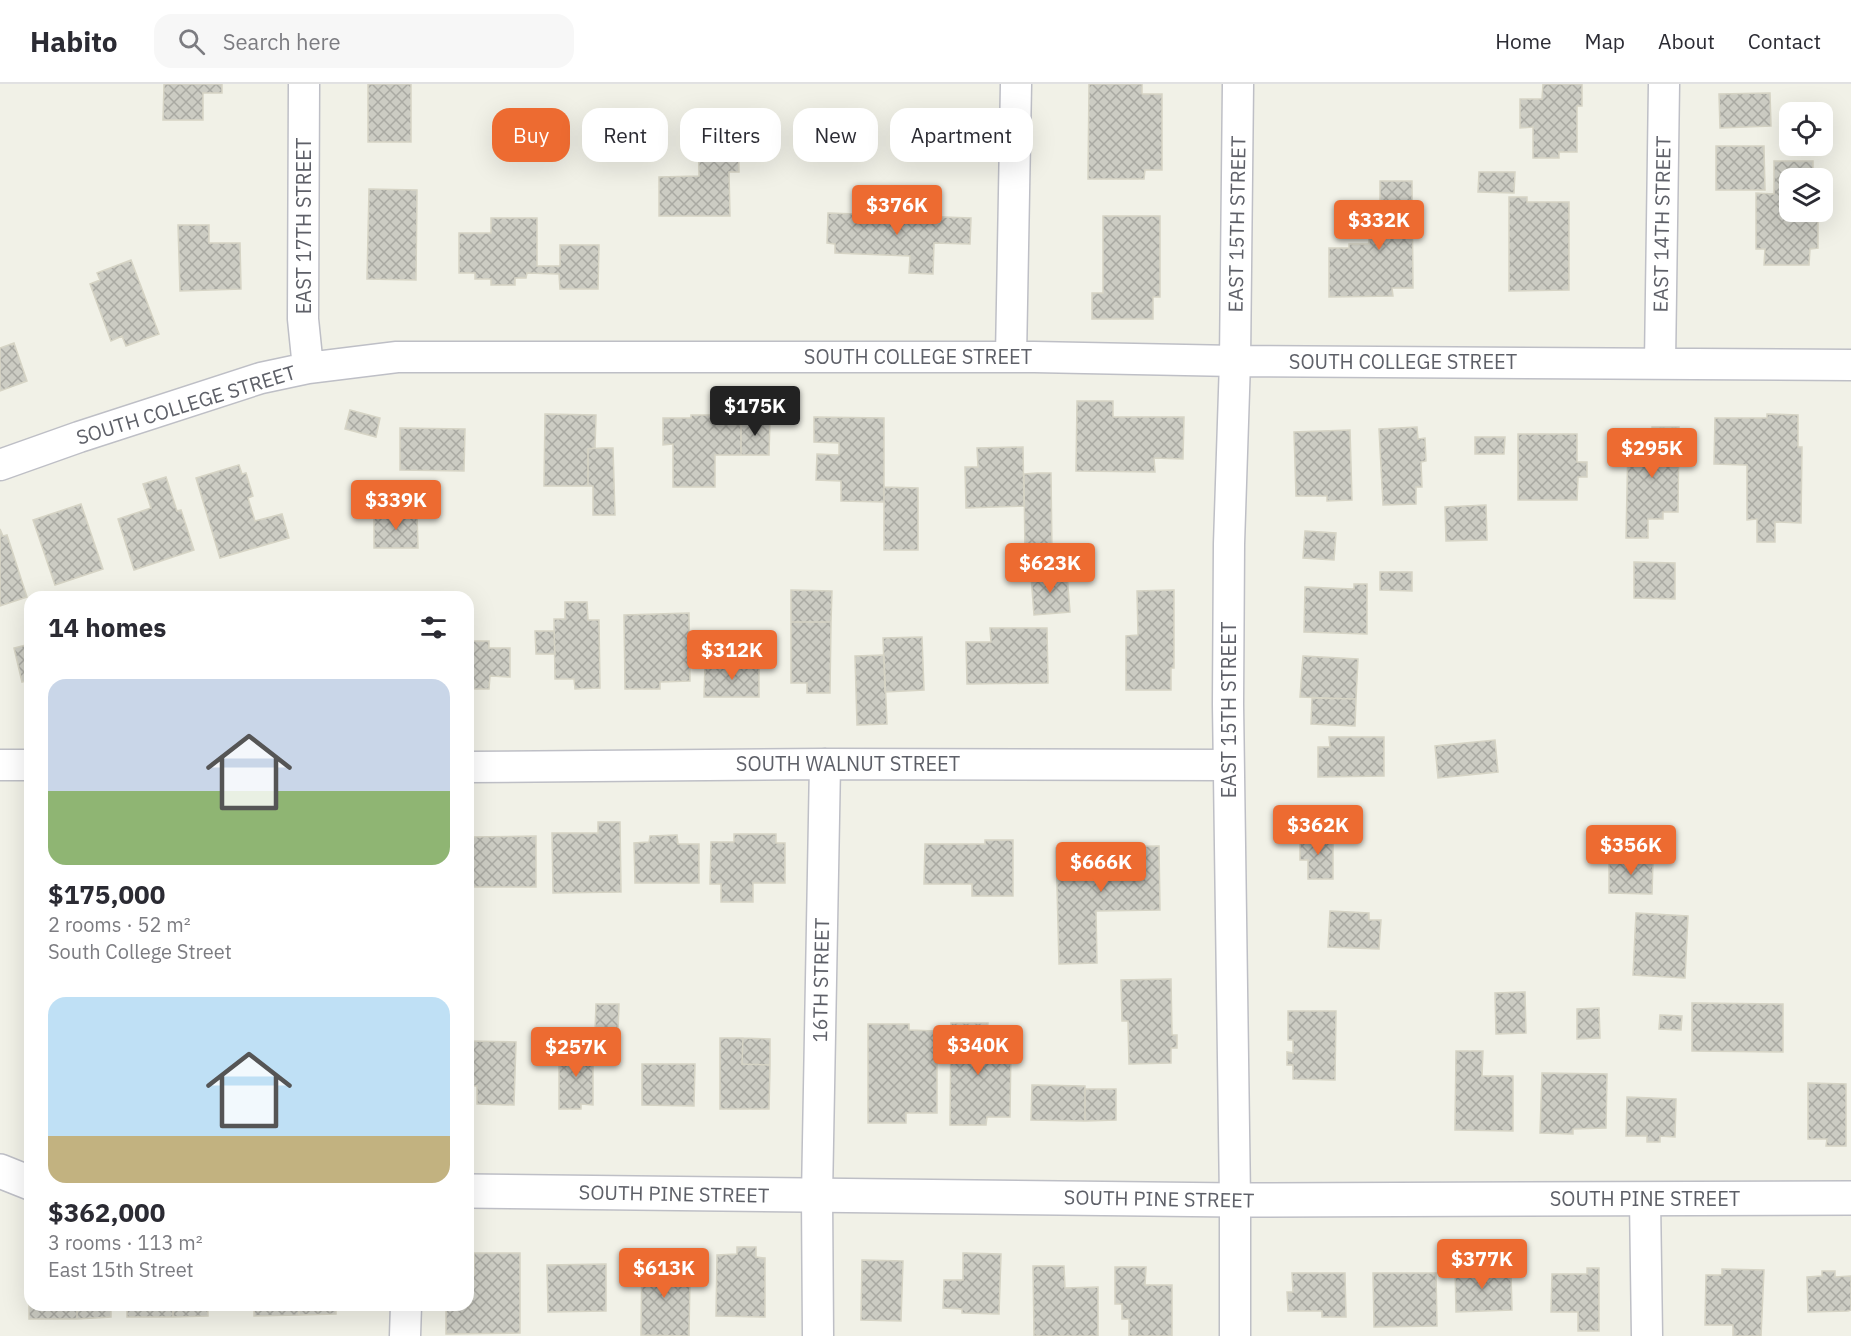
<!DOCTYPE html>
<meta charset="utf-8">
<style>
:root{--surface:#fff;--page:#f7f7f7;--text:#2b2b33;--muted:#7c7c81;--line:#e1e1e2;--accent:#ed6b31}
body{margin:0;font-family:"IBM Plex Sans",sans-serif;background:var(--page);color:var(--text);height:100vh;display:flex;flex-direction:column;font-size:22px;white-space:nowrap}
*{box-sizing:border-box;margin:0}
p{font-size:20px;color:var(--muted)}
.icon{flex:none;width:33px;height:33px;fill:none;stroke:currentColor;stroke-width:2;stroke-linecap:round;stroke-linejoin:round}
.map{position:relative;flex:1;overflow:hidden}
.sheet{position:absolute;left:24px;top:507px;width:450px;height:720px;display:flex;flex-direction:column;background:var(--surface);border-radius:18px;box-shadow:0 6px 24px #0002}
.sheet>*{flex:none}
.top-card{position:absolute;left:492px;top:24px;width:570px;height:54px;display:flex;gap:12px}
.buttons{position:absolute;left:1779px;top:18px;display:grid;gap:12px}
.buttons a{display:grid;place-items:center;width:54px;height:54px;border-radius:12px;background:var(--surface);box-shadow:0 6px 24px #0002;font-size:30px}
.price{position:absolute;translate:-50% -51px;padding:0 14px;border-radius:6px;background:var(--accent);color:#fff;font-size:20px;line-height:39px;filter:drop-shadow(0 2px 3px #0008)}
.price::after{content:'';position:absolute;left:50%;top:36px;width:18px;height:14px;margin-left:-9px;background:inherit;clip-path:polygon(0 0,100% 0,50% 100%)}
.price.active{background:#222;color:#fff}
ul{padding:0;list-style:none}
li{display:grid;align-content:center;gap:12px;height:318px;padding:0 24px}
li span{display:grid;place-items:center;height:186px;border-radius:18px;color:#555}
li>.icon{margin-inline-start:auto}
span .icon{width:108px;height:108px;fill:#fffc;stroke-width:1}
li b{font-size:26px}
h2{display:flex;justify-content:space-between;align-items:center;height:72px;padding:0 24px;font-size:26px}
.pill{padding:0 21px;border-radius:18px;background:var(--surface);box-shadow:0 6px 24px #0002;font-size:21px;line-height:54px}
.pill.active{background:var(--accent);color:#fff}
header{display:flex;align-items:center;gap:36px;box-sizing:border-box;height:84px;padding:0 30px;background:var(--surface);border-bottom:2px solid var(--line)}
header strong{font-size:28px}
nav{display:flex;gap:33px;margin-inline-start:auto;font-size:21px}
.search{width:420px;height:54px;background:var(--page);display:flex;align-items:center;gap:15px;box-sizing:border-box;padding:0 21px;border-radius:18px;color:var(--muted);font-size:22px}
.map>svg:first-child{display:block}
.building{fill:url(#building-cross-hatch);stroke:#d6d4c5;stroke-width:1.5}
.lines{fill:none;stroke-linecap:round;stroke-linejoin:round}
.minor-casing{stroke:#bebfc6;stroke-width:33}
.tertiary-casing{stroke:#bebfc6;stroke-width:36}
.minor{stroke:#fff;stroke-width:30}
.tertiary{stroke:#fff;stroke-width:33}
.labels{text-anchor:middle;stroke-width:6;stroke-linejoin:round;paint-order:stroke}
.street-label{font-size:20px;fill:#5e6068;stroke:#fff}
</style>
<header>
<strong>Habito</strong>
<div class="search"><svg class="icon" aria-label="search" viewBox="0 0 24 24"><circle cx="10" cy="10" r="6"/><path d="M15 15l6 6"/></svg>Search here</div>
<nav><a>Home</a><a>Map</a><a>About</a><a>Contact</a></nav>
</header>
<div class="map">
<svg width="1851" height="1252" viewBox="0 0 1851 1252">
<defs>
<pattern id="building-cross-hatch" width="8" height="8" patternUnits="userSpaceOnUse" patternTransform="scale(1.5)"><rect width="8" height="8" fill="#ccccc3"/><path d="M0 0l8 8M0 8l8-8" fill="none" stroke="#a9a9a2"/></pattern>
</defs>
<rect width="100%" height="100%" fill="#f1f1e7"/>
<path class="building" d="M 164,0 L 222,0 L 222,9 L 203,9 L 203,36 L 163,36 Z
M 368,0 L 411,0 L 411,58 L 368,58 Z
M 1089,0 L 1142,0 L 1142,10 L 1162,10 L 1162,86 L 1145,86 L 1144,95 L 1088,95 Z
M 1543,0 L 1582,0 L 1582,22 L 1577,22 L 1577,68 L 1559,68 L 1559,74 L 1533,74 L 1533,43 L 1520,44 L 1520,15 L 1542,15 Z
M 1770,9 L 1771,42 L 1720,44 L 1719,10 Z
M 935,36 L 976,36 L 976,69 L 935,68 Z
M 738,37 L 739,88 L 729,88 L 730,132 L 659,132 L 659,93 L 699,92 L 698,38 Z
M 1716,62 L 1764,62 L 1765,106 L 1716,106 Z
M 1774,77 L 1813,77 L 1813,94 L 1790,94 L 1790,128 L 1813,128 L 1813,130 L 1818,130 L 1818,164 L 1810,165 L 1809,181 L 1764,181 L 1765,165 L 1756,165 L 1756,109 L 1774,110 Z
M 1479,88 L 1515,88 L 1514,109 L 1478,108 Z
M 1380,97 L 1412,97 L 1413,204 L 1392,204 L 1393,212 L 1329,213 L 1329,164 L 1349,164 L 1349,160 L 1369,160 L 1369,152 L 1380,152 Z
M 369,105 L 417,106 L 416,196 L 367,195 Z
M 1509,113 L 1527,113 L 1527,118 L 1569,118 L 1569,206 L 1509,207 Z
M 828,129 L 971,134 L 970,160 L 934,159 L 933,190 L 909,189 L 910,172 L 835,169 L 835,160 L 827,159 Z
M 1103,132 L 1160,132 L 1160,213 L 1153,213 L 1153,235 L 1092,235 L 1092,209 L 1103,209 Z
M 491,134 L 537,134 L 537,182 L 560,182 L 560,161 L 599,161 L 598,205 L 560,205 L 559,190 L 527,189 L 526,194 L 515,194 L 515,201 L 491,201 L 491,195 L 475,195 L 475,189 L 459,189 L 459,149 L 491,149 Z
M 178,141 L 209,141 L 209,159 L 240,159 L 241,205 L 180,207 Z
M 131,176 L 159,250 L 126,262 L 122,252 L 111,257 L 90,200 L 100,196 L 97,189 Z
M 14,259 L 27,297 L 0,307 L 0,264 Z
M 1077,317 L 1113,317 L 1113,333 L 1184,333 L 1183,375 L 1154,374 L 1155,388 L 1076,387 Z
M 350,326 L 380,334 L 376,353 L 345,345 Z
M 545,330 L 596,331 L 595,364 L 588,365 L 588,402 L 544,402 Z
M 1767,330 L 1798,331 L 1798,363 L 1802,363 L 1801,439 L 1775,438 L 1775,458 L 1757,458 L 1757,435 L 1747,436 L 1747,381 L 1714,380 L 1715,334 L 1767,334 Z
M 691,331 L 741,331 L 741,371 L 715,371 L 715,403 L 673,403 L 673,360 L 663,361 L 663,334 L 691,334 Z
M 814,333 L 884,334 L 884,418 L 841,417 L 841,397 L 816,396 L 817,370 L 839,371 L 839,359 L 814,358 Z
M 741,335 L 770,335 L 769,371 L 741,371 Z
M 1417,343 L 1418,355 L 1425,354 L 1426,377 L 1421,378 L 1422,403 L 1416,403 L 1416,420 L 1383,421 L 1379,345 Z
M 1652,343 L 1679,343 L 1678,428 L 1663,428 L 1663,435 L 1648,435 L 1648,454 L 1626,454 L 1628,359 L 1632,359 L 1632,353 L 1652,353 Z
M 400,344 L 465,345 L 464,387 L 400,386 Z
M 1350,346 L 1352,416 L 1327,417 L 1327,412 L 1296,412 L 1294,348 Z
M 1518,350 L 1577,350 L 1577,378 L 1587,378 L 1587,393 L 1578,393 L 1577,416 L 1518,416 Z
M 1475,353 L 1505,353 L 1504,370 L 1475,370 Z
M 1023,363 L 1024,422 L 966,424 L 965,383 L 978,383 L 977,364 Z
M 602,364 L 613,364 L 615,431 L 593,431 L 593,402 L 588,402 L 588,365 Z
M 239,381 L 242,390 L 246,389 L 253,412 L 248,414 L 255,437 L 282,430 L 289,454 L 220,474 L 196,394 Z
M 1037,389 L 1051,389 L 1052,471 L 1025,471 L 1024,390 Z
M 166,393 L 177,427 L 181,426 L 194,466 L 134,486 L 118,435 L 151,424 L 143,400 Z
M 884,403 L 918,404 L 918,466 L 884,466 Z
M 81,420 L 103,485 L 55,501 L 33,436 Z
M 1486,421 L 1487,456 L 1446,457 L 1445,423 Z
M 417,429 L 418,464 L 374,464 L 374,430 Z
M 0,445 L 3,452 L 7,451 L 27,513 L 0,522 Z
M 1305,447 L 1336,449 L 1334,476 L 1303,474 Z
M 1634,478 L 1675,479 L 1675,515 L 1634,514 Z
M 1380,488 L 1412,488 L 1412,507 L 1380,506 Z
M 1067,489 L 1070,528 L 1034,531 L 1031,492 Z
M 1354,500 L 1367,500 L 1367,550 L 1304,548 L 1305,503 L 1354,505 Z
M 791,506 L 832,507 L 831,538 L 791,538 Z
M 1174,506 L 1174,584 L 1171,584 L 1171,606 L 1126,606 L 1126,552 L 1138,551 L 1137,507 Z
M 565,518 L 587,518 L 588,536 L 599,536 L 600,604 L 575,605 L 574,595 L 555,595 L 554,535 L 565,535 Z
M 689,529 L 690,597 L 660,598 L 660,605 L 625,605 L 624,531 Z
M 791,538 L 831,538 L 830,609 L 807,609 L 807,599 L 791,599 Z
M 990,544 L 1047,544 L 1048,599 L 967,600 L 966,558 L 991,558 Z
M 535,547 L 554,547 L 555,570 L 536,570 Z
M 922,553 L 924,606 L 885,608 L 883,554 Z
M 468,557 L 489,557 L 489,564 L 510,564 L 510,593 L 490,592 L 489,605 L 468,605 Z
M 30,560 L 30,596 L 22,598 L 14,564 Z
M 884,571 L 887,640 L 857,641 L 855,572 Z
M 1303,572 L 1358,575 L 1356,615 L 1300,613 Z
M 705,580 L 759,580 L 759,613 L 704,613 Z
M 1312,614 L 1356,615 L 1355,642 L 1311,640 Z
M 1329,653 L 1384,653 L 1384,692 L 1318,693 L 1318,663 L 1330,663 Z
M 1495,656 L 1498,688 L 1438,694 L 1435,662 Z
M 598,738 L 620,738 L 621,808 L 553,809 L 552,749 L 598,749 Z
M 734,750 L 776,750 L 776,759 L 785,759 L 785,799 L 753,799 L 753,818 L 721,818 L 721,800 L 710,800 L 711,758 L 734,758 Z
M 677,751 L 678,760 L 699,760 L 699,799 L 635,799 L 634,759 L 649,758 L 650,752 Z
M 1300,751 L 1333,751 L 1333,795 L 1308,795 L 1308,776 L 1300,776 Z
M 536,752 L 536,803 L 468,803 L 468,753 Z
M 985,756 L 1013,756 L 1013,812 L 972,812 L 972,800 L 924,800 L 925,760 L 985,760 Z
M 1159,762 L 1160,826 L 1096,827 L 1097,879 L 1059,880 L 1056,764 Z
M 1609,775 L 1653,776 L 1652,810 L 1609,809 Z
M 1330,827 L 1369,829 L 1369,836 L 1381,836 L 1379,865 L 1328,863 Z
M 1636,829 L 1688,832 L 1685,894 L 1633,891 Z
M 1171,895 L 1172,951 L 1177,951 L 1177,964 L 1171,964 L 1171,979 L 1129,980 L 1128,937 L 1122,937 L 1121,896 Z
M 1525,908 L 1526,949 L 1496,950 L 1495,909 Z
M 1692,919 L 1783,920 L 1783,968 L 1692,967 Z
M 596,920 L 619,920 L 618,949 L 595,948 Z
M 1599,924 L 1600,954 L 1577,955 L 1577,925 Z
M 1288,927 L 1336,927 L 1335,996 L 1293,995 L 1293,981 L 1287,981 L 1287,968 L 1293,969 L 1293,956 L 1288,956 Z
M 1660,931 L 1682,932 L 1681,946 L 1659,945 Z
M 951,939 L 988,939 L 987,960 L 1011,960 L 1010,1033 L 987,1033 L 986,1041 L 950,1041 Z
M 868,940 L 909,940 L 909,946 L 937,947 L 937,1029 L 906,1029 L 906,1039 L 868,1039 Z
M 720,954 L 743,954 L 742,980 L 770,981 L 769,1025 L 720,1025 Z
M 743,954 L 770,955 L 770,981 L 742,980 Z
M 468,957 L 516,958 L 514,1021 L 477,1020 L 477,1002 L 468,1002 Z
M 569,961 L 593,961 L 593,1021 L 581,1020 L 581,1025 L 559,1025 L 559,972 L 569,972 Z
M 1456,967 L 1483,967 L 1482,992 L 1513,992 L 1513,1047 L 1455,1046 Z
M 642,980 L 695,980 L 694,1022 L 642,1021 Z
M 1542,989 L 1607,990 L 1606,1044 L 1573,1045 L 1573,1050 L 1540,1049 Z
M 1808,999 L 1846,1000 L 1846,1062 L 1826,1062 L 1827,1055 L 1808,1055 Z
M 1032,1001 L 1085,1002 L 1085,1037 L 1031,1036 Z
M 1085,1005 L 1116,1005 L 1116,1036 L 1085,1037 Z
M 1627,1013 L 1676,1015 L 1675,1053 L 1660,1052 L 1660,1058 L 1647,1058 L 1647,1052 L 1626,1052 Z
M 737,1163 L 756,1163 L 756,1173 L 765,1174 L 765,1233 L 716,1232 L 717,1171 L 737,1170 Z
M 474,1169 L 520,1169 L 520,1249 L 446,1250 L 446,1221 L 468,1221 L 468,1191 L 474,1191 Z
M 963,1169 L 1001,1170 L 999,1230 L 962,1229 L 962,1225 L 943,1224 L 944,1196 L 963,1196 Z
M 642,1172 L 670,1172 L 669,1178 L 676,1179 L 675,1191 L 690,1191 L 689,1252 L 641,1251 Z
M 29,1174 L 30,1221 L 77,1221 L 77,1235 L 29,1235 Z
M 862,1176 L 903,1177 L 901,1237 L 861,1236 Z
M 606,1180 L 606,1227 L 548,1228 L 547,1181 Z
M 1488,1181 L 1487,1190 L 1511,1189 L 1512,1226 L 1456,1228 L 1455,1182 Z
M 1033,1182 L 1064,1182 L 1065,1204 L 1098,1203 L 1098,1252 L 1034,1252 Z
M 1115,1183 L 1146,1183 L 1145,1201 L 1172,1201 L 1172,1252 L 1129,1252 L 1129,1235 L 1122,1235 L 1122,1220 L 1115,1220 Z
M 1587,1184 L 1599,1184 L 1599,1247 L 1578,1247 L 1578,1228 L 1551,1228 L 1552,1190 L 1587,1190 Z
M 1722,1185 L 1764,1186 L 1761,1252 L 1733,1252 L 1733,1241 L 1705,1241 L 1706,1191 L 1722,1191 Z
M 1822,1187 L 1835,1187 L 1835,1193 L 1851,1192 L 1851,1226 L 1848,1227 L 1808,1228 L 1807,1193 L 1822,1192 Z
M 1292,1189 L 1345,1189 L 1346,1233 L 1322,1233 L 1322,1227 L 1288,1227 L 1287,1208 L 1293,1208 Z
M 1373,1189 L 1436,1189 L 1437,1242 L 1374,1243 Z
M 77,1221 L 111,1221 L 111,1233 L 77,1235 Z
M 127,1221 L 173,1221 L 173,1233 L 127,1233 Z
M 173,1221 L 208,1221 L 208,1232 L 173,1233 Z
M 254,1221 L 299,1221 L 299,1231 L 254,1232 Z
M 299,1221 L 336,1221 L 336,1230 L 299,1231 Z"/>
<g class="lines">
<g class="minor-casing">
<path id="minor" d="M 304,0 L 303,235 L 308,284
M 1011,273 L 1016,0
M 1660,279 L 1664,0
M 0,381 L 79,353 L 261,294 L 308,284 L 397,273 L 1034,273 L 1235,277 L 1851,281
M 0,681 L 30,681
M 468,683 L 825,680 L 1228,681
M 1645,1115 L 1647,1252
M 405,1252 L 406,1221
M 818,1252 L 817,1112 L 825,680
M 1235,1252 L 1235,1116 L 1228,620 L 1229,460 L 1235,277 L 1238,0"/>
</g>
<g class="tertiary-casing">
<path id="tertiary" d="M 0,1087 L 30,1099
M 468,1107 L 1235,1116 L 1851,1114"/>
</g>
<use href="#minor" class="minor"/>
<use href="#tertiary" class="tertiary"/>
</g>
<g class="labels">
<g class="street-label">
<text transform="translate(1237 140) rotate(-89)" y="7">EAST 15TH STREET</text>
<text transform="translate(1662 140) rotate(-89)" y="7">EAST 14TH STREET</text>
<text transform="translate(304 142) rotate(-90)" y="7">EAST 17TH STREET</text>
<text x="918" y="280">SOUTH COLLEGE STREET</text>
<text x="1403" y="285">SOUTH COLLEGE STREET</text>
<text transform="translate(186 321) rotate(-17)" y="7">SOUTH COLLEGE STREET</text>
<text transform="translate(1229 626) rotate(-90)" y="7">EAST 15TH STREET</text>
<text x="848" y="687">SOUTH WALNUT STREET</text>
<text transform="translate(821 896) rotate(-89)" y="7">16TH STREET</text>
<text transform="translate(674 1110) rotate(1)" y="7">SOUTH PINE STREET</text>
<text transform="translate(1159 1115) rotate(1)" y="7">SOUTH PINE STREET</text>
<text x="1645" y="1122">SOUTH PINE STREET</text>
</g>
</g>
</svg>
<div class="buttons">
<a><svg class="icon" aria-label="locate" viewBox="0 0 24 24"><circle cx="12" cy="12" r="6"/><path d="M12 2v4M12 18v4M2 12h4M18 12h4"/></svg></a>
<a><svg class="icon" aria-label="layers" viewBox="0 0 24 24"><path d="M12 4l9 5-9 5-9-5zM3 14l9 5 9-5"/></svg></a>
</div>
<b class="price" style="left:897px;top:152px">$376K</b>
<b class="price" style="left:1379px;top:167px">$332K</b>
<b class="price active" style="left:755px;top:353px">$175K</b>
<b class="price" style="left:1652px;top:395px">$295K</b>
<b class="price" style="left:396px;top:447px">$339K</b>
<b class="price" style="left:1050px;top:510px">$623K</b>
<b class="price" style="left:732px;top:597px">$312K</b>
<b class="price" style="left:1318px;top:772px">$362K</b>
<b class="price" style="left:1631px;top:792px">$356K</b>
<b class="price" style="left:1101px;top:809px">$666K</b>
<b class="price" style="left:978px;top:992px">$340K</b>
<b class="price" style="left:576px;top:994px">$257K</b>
<b class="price" style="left:1482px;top:1206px">$377K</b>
<b class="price" style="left:664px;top:1215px">$613K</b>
<div class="top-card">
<a class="pill active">Buy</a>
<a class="pill">Rent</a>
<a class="pill">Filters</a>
<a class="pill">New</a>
<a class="pill">Apartment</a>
</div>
<section class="sheet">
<h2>14 homes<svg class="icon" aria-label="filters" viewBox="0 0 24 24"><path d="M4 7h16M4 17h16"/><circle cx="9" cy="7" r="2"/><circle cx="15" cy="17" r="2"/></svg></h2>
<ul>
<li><span style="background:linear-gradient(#c9d6e8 60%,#8fb573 0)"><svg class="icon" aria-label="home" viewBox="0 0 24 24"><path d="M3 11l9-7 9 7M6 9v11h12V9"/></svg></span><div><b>$175,000</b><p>2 rooms · 52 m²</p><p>South College Street</p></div></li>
<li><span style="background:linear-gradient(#bfe0f5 75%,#c2b280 0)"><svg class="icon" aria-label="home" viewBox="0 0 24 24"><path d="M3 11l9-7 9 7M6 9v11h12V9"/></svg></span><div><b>$362,000</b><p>3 rooms · 113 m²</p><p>East 15th Street</p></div></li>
</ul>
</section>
</div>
